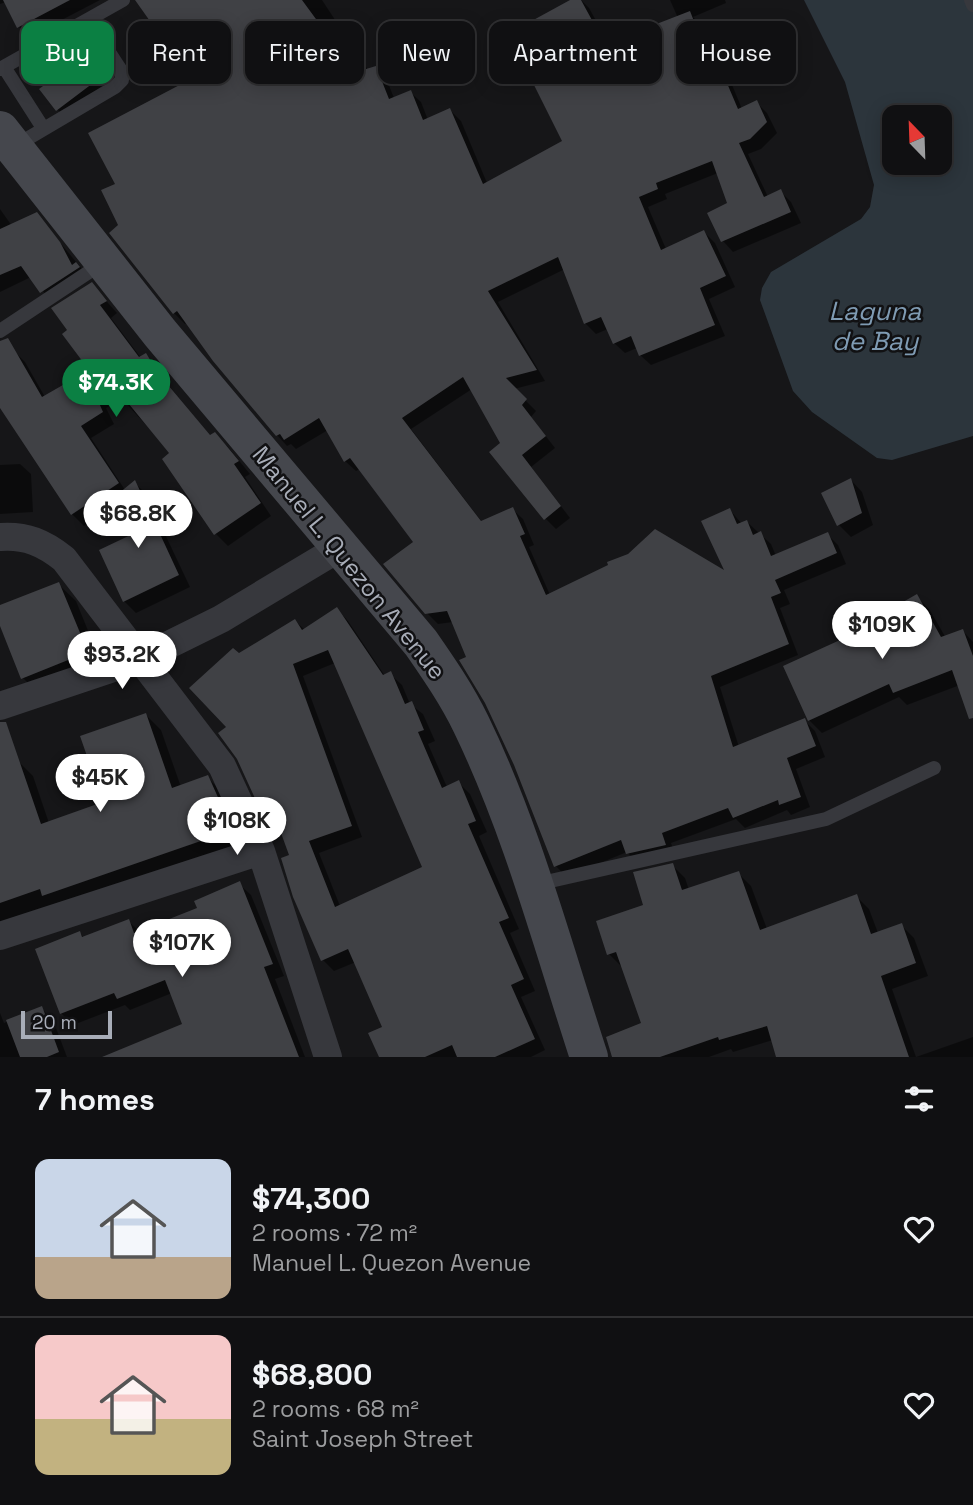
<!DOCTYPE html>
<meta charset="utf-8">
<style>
:root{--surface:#101012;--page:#19191b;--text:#f1f3f6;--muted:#9c9d9f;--line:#303032;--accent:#0b8043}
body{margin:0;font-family:"Space Grotesk",sans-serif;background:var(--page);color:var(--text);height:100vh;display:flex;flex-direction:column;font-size:26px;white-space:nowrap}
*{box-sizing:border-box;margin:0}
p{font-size:23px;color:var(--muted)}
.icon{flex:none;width:38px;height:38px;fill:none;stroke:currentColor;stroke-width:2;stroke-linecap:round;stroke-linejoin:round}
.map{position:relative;height:1057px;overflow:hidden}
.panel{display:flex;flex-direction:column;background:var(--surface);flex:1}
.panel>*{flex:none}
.guide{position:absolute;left:21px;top:21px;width:931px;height:63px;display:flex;gap:14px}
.needle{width:46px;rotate:337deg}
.buttons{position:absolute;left:882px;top:105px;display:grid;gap:14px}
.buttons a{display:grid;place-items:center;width:70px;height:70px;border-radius:14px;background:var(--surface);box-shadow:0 4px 18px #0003,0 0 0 2px var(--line);font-size:35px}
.scale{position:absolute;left:21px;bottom:18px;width:91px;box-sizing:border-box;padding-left:7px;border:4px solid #a8adb8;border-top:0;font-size:19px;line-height:24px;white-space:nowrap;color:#a8adb8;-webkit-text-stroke:5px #111113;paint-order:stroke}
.price{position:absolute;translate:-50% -60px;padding:0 16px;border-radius:24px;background:#fff;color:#222;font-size:23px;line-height:46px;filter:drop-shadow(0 2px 4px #0008)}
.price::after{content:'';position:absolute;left:50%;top:42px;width:21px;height:16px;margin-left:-10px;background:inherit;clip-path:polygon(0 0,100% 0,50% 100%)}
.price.selected{background:var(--accent);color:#fff}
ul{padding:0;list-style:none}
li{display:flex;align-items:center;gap:21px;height:175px;padding:0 35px}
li+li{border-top:2px solid var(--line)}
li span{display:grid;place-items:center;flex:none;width:196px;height:140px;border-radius:14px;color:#555}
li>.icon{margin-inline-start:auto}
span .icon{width:84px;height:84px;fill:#fffc;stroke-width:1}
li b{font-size:30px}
h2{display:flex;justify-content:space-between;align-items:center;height:84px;padding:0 35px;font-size:30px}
.chip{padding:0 24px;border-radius:14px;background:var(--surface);box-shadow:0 4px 18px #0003,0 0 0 2px var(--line);font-size:24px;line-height:63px}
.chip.selected{background:var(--accent);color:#fff}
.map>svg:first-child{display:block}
.water{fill:#2c353c;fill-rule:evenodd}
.shadow{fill:#0007;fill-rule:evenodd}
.building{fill:#404145;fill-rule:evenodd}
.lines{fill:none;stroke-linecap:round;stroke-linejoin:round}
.service{stroke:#37383d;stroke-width:14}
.minor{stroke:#37383d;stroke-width:28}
.secondary{stroke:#45474d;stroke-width:38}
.labels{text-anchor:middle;stroke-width:5;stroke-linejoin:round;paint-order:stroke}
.street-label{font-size:24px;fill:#a8adb8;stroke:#111113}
.water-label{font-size:26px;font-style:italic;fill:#7f9bb3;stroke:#111113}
</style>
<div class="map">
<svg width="973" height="1057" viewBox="0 0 973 1057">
<rect width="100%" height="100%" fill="#161618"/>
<path class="water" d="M 804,0 L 973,0 L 973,436 L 892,460 L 877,458 L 812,412 L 793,391 L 760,300 L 762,288 L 771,272 L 861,219 L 870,207 L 874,185 L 845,82 ZM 894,117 L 940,117 L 940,163 L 894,163 Z"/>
<path class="shadow" d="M 0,0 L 100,0 L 29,37 L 19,27 L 6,2 L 0,4 Z
M 137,0 L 322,0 L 368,70 L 375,68 L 386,78 L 394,98 L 410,92 L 421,102 L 428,120 L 450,110 L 461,121 L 487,183 L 564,142 L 544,75 L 574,0 L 581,0 L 589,8 L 609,44 L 678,18 L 670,0 L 725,0 L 726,3 L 693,17 L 700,24 L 716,65 L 728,75 L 742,109 L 757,103 L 767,113 L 777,133 L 761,149 L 748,154 L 768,197 L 780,191 L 791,202 L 801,223 L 733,252 L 723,241 L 710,213 L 729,204 L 718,173 L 665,194 L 667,199 L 648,207 L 666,249 L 704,232 L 715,243 L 735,287 L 709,299 L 725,336 L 651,365 L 640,355 L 637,348 L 625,353 L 614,343 L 608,329 L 596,334 L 585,323 L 565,269 L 498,302 L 545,381 L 514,389 L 536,411 L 531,417 L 555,448 L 531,467 L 570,518 L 556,529 L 545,518 L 472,389 L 411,429 L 482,522 L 512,509 L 523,519 L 534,545 L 529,547 L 550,595 L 728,575 L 730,510 L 742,524 L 747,522 L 771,544 L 776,556 L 827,534 L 838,545 L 846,564 L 784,590 L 790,604 L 780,608 L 798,655 L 720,687 L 739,747 L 804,720 L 815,731 L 825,757 L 796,769 L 810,807 L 791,815 L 787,810 L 745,828 L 736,819 L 671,843 L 675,855 L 638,864 L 627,852 L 566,877 L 556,866 L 516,764 L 453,622 L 438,624 L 427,613 L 416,542 L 360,469 L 356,471 L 345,461 L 328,430 L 296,449 L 291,444 L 287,446 L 277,435 L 187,322 L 185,324 L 174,313 L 111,233 L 120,225 L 118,185 L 193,79 Z
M 97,57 L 113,78 L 63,115 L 57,109 Z
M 0,209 L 12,226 L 36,214 L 87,275 L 53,303 L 31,277 L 0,292 Z
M 91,284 L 117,313 L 111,318 L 141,358 L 145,355 L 157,367 L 170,387 L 211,437 L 227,446 L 250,474 L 245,477 L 271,516 L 228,546 L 216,534 L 172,453 L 122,399 L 106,408 L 114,424 L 91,438 L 125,490 L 135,483 L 146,494 L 190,587 L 136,613 L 124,601 L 142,532 L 119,503 L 84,526 L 72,514 L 0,399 L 0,358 L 14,351 L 25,362 L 45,397 L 91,370 L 70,331 Z
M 20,464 L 31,474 L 33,512 L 0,514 L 0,465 Z
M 851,480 L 862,492 L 873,525 L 851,537 L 839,525 Z
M 58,584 L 76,601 L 104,670 L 41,696 L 23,678 L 0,622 L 0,607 Z
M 916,596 L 929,609 L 946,638 L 963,631 L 973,642 L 973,695 L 960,685 L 907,705 L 899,697 L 822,733 L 809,720 L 865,631 Z
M 337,609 L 348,621 L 385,676 L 390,674 L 402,685 L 410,704 L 423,714 L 435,741 L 428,744 L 447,787 L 458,782 L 470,794 L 487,832 L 479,836 L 519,929 L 510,933 L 535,991 L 521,997 L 545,1050 L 531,1057 L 381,1057 L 384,1028 L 356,962 L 334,971 L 323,960 L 276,813 L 271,816 L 260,804 L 229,727 L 239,655 L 295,621 L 305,630 ZM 335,663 L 424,868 L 340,906 L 319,853 L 362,837 L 303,676 Z
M 146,715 L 161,730 L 181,787 L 207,777 L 222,792 L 239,828 L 228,833 L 235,849 L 0,923 L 0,767 L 18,761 L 33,776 L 49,823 L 105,803 Z
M 672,865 L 685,878 L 689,890 L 738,873 L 751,886 L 767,929 L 856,896 L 869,909 L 878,933 L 901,925 L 914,938 L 928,976 L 892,989 L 916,1057 L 778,1057 L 773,1040 L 733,1052 L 731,1049 L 709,1057 L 614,1057 L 643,1025 L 622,967 L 609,954 L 645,906 Z
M 239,884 L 251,895 L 284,976 L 275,979 L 305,1057 L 132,1057 L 184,1025 L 172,993 L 130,1010 L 125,1005 L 73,1025 L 61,1013 L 80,933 L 84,938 L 128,921 L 140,932 L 200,909 Z
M 41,1008 L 53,1020 L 67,1057 L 0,1057 L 0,1013 L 4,1023 Z
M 973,1037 L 973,1057 L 916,1057 Z"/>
<path class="building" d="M 3,0 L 70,0 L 17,28 Z
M 135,0 L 302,0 L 324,30 L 335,23 L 366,69 L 376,66 L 389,99 L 411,90 L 423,120 L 450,108 L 483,184 L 562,141 L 531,79 L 541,74 L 517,29 L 570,0 L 581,0 L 605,44 L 690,11 L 711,65 L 718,62 L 738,109 L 757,100 L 767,122 L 750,139 L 739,143 L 764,197 L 781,189 L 791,212 L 721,242 L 707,213 L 727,203 L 712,161 L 656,183 L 658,189 L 639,197 L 661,250 L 704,230 L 726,276 L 700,288 L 715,325 L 639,356 L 631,336 L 613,344 L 601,317 L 584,324 L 558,257 L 488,291 L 537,370 L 506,378 L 527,399 L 522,405 L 546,436 L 522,455 L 561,506 L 544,520 L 489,452 L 500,443 L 463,377 L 402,418 L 481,521 L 513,507 L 525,534 L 520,536 L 546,595 L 608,565 L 607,562 L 628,554 L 655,529 L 724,570 L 701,521 L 730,508 L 737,524 L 747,520 L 753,535 L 761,531 L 771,556 L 828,532 L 837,553 L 775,580 L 781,593 L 771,597 L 789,644 L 711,676 L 733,747 L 805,718 L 816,746 L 787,758 L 801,797 L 779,805 L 778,800 L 733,818 L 728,808 L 662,833 L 666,845 L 626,854 L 621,840 L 554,867 L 514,765 L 485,703 L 459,660 L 466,657 L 447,611 L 425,614 L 383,564 L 413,542 L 350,458 L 344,462 L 319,418 L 284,440 L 280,434 L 276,436 L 213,361 L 177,311 L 173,314 L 109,233 L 118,225 L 101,190 L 115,184 L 88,133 L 191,79 Z
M 91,50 L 109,71 L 56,111 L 39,89 Z
M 37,212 L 60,242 L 72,265 L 76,262 L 80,267 L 40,293 L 21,266 L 0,275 L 0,229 Z
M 92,282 L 107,301 L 100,305 L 139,357 L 146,353 L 158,373 L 210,435 L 215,432 L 239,461 L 234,464 L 261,503 L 214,535 L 162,459 L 169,453 L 124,398 L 121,400 L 112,386 L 96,396 L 103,412 L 81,426 L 119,483 L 71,515 L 0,408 L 0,341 L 8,338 L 42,397 L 89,370 L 62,334 L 67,330 L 51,308 Z
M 851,478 L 862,513 L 837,526 L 821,493 Z
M 135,480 L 179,575 L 123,602 L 99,550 L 139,531 L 113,498 Z
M 59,582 L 88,652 L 21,679 L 0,626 L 0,605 Z
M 917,594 L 941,637 L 963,629 L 973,656 L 973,718 L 969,719 L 952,670 L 893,693 L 889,684 L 808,721 L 783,666 L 862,630 L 861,626 Z
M 337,607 L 383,675 L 391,671 L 405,704 L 412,701 L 424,730 L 418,732 L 442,788 L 459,780 L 476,821 L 468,824 L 509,918 L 499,922 L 524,979 L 511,985 L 535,1039 L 495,1057 L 457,1057 L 452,1045 L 425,1057 L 379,1057 L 368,1033 L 382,1027 L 348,949 L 321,961 L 293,897 L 281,858 L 289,855 L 269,800 L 258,805 L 237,759 L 218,733 L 226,727 L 189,688 L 233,648 L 239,653 L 295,619 L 302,630 ZM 328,650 L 422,867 L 335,907 L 309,841 L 352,826 L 293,664 Z
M 146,713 L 172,788 L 208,775 L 225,813 L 214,818 L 221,834 L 42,896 L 40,889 L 0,903 L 0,722 L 6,722 L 41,824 L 103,802 L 80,736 Z
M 673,863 L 682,890 L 739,871 L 760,930 L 857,894 L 871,934 L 902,923 L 916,963 L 881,976 L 909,1057 L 776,1057 L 767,1026 L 719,1040 L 718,1037 L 660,1057 L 612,1057 L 606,1037 L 641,1023 L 616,952 L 607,955 L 596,921 L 643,905 L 633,872 Z
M 240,881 L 273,964 L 264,967 L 299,1057 L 102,1057 L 182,1024 L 165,980 L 117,999 L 114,993 L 60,1014 L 35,949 L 80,931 L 82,937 L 129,919 L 134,933 L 197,908 L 194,901 Z
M 42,1006 L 59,1052 L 47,1057 L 20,1057 L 6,1020 Z"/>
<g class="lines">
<path class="service" d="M 971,0 L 973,5
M 4,67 L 43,128
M 0,69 L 123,0
M 15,146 L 115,87 L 122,80 L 122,72 L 88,20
M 0,331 L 104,262
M 537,884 L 826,819 L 934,768"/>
<path class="minor" d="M 0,537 C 26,535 44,543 64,559 L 222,766 L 261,851 L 328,1057
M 0,706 L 140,659 L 221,619 L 341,547
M 0,936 L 261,851"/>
<path class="secondary" d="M 0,130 L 160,333 L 421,643 C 439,669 457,695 471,724 C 522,829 553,947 589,1057"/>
</g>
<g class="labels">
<g class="street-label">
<text transform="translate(349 563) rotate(51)" y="8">Manuel L. Quezon Avenue</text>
</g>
<g class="water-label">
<text x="875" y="320">Laguna<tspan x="875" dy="30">de Bay</tspan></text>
</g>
</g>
</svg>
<div class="buttons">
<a><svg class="needle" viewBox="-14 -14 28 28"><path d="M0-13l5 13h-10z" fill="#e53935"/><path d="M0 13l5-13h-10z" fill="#9c9d9f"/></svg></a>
</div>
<div class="scale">20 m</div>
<b class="price selected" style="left:116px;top:419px">$74.3K</b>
<b class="price" style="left:138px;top:550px">$68.8K</b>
<b class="price" style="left:882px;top:661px">$109K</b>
<b class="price" style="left:122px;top:691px">$93.2K</b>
<b class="price" style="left:100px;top:814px">$45K</b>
<b class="price" style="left:237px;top:857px">$108K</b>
<b class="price" style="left:182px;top:979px">$107K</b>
<div class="guide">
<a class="chip selected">Buy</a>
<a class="chip">Rent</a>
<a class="chip">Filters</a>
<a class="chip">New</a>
<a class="chip">Apartment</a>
<a class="chip">House</a>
</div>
</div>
<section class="panel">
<h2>7 homes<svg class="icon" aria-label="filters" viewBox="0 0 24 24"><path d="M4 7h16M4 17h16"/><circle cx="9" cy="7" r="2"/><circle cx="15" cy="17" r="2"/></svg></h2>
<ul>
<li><span style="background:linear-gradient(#c9d6e8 70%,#b9a48a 0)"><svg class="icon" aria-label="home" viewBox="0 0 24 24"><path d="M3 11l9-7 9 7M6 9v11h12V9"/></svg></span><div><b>$74,300</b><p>2 rooms · 72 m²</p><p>Manuel L. Quezon Avenue</p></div><svg class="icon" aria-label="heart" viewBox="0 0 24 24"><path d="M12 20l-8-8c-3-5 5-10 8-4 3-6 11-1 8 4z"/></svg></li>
<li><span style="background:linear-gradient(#f6c9c9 60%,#c2b280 0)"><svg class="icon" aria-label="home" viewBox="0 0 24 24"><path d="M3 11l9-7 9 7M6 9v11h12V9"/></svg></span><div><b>$68,800</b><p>2 rooms · 68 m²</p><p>Saint Joseph Street</p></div><svg class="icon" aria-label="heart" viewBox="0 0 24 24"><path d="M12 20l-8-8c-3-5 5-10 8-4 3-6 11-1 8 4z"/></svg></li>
</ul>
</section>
